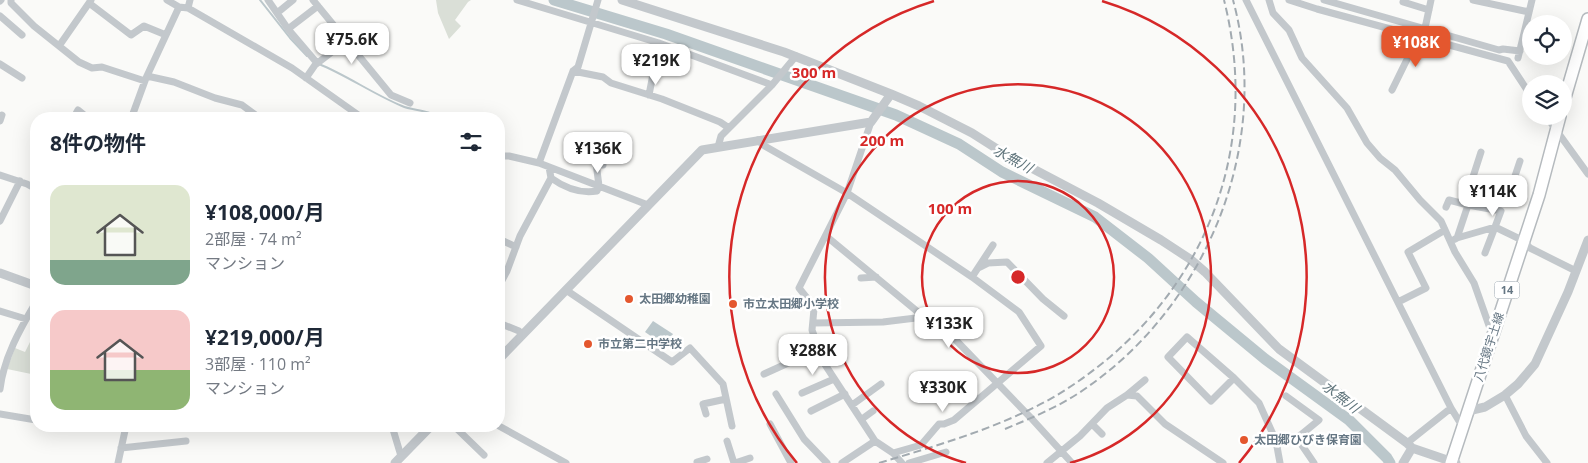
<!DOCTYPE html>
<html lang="ja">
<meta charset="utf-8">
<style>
:root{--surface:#fff;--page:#f6f6f7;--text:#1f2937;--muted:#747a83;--accent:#e4572e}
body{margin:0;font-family:"Open Sans","Noto Sans JP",sans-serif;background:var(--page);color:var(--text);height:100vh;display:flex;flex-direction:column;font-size:19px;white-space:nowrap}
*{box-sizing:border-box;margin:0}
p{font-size:16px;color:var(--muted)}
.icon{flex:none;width:28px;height:28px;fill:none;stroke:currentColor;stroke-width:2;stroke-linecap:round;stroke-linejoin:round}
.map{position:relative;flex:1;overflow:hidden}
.drawer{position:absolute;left:30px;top:112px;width:475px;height:320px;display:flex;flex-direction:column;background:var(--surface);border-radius:20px;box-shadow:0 5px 20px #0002}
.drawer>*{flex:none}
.tools{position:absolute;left:1522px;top:15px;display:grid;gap:10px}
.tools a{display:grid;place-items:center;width:50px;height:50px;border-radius:50%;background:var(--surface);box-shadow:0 5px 20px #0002;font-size:25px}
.price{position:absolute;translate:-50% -42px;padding:0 11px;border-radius:10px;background:#fff;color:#222;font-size:16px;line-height:32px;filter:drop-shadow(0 1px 2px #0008)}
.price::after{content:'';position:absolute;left:50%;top:30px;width:15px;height:11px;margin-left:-8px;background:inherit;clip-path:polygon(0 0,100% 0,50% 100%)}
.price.active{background:var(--accent);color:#fff}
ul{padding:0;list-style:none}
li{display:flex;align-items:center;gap:15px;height:125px;padding:0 20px}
li span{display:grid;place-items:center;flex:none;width:140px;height:100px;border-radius:15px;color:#555}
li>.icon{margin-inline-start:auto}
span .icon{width:60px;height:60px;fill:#fffc;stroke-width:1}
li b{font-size:21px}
h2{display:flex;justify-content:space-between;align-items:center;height:60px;padding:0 20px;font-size:21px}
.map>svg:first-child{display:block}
.green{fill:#dadfd7}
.water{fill:#bbc7cb}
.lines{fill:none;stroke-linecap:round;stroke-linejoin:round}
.stream{stroke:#bbc7cb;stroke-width:2}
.river{stroke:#bbc7cb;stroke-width:11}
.primary-casing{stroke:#b5babe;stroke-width:14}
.minor{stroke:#c3c8cc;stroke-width:7}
.tertiary{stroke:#c3c8cc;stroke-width:9}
.primary{stroke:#fff;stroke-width:11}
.rail{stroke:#a2aab0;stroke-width:2;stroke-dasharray:8 4;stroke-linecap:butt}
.ring{fill:none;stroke:#d62828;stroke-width:2.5}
.poi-dot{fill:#e4572e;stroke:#fff;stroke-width:2}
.labels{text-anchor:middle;stroke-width:5;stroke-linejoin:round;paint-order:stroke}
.shield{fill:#fff;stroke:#939fa8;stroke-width:1}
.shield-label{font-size:11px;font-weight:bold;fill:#657683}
.poi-label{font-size:12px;font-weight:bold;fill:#657683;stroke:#fff;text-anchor:start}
.street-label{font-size:12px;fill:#657683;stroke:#fff}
.water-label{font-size:14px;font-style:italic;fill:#60757c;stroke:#fff}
.centre{fill:#d62828;stroke:#fff;stroke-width:2.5}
.ring-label{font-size:15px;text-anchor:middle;font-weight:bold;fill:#d62828;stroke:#fff;stroke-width:5;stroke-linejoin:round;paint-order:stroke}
</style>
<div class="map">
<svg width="1588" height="463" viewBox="0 0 1588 463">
<rect width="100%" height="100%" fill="#fafaf8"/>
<path class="green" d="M 436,0 L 471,0 L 468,2 L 455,20 L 461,26 L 449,39 L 438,13 Z
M 30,342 L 36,344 L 36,375 L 7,369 L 15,348 L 25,352 Z"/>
<path class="water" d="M 653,321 L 673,334 L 665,346 L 645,332 Z"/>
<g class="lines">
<path class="stream" d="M 260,0 L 290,38 L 307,56
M 319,64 C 348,76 373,94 402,106 C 413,111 430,109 438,119"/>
<path class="river" d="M 554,0 L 666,34 L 896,115 L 959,144 L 1002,172 L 1095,217 L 1148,258 L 1196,302 L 1265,359 L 1349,420 L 1387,458 L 1390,463"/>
<g class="primary-casing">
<path id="primary" d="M 1564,101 L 1588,19
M 1451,463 L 1539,195 L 1560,116"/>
</g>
<path class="minor" d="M 11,0 L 11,3 L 34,26 L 79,62 L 92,68 L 102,67 L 145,81
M 91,0 L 89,3 L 131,35 L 144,26 L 166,35
M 167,0 L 179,7 L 188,8 L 292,68 L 364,119
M 268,0 L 288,29 L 317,63
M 313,0 L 391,95 L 410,103
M 517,0 L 659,43 L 772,85
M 1246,0 L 1451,408
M 1269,0 L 1273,13 L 1289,30 L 1302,58 L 1347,108 L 1367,143 L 1380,158 L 1395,170 L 1420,200 L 1441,221 L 1455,252 L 1474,283 L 1492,334
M 1289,0 L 1317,9 L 1508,61 L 1531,96
M 1324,0 L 1499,50 L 1503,49 L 1520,51
M 1473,0 L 1529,12
M 0,1 L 1,0
M 1403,2 L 1429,10
M 188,8 L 190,0
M 277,13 L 293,0
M 0,16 L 22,35
M 288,29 L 318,6
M 1424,33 L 1431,0
M 59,46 L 89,3
M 1518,58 L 1532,0
M 0,64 L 22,78
M 573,71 L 603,77 L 611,83 L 662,99 L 720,122 L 729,128
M 147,76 L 174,82 L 215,98 L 242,105 L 261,119
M 306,78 L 315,65 L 346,41
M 1392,90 L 1418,37
M 649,95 L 659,43
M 1546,116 L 1588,174
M 73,119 L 78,110 L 89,119
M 131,119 L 146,78 L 179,7
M 0,121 L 2,115
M 871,122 L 847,193 L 799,288 L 811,303 L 814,309 L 812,330 L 824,363 L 875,441 L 893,453 L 902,463
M 758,140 L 763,145 L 847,193 L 972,277 L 1019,312 L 1041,346 L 954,420 L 944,424 L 939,424 L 921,445 L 893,453
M 718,147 L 721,136 L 772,85 L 796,56
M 499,156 L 509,156 L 539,163 L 648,205
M 539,163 L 573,71 L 578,67 L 598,0
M 549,167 L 551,178 C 565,188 580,194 597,191 L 599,186 L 595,155 L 602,154 L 603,165 L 596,165
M 0,175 L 27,184 L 36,189
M 1472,180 L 1481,152
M 1508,197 L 1520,161
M 1446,207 L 1449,200 L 1468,205 L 1457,238 L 1455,239
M 0,221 L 20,181
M 826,236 L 924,317 L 950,334 L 1031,418 L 1072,463
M 1457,238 L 1495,227 L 1501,211 L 1468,205
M 499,239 L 516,247
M 1485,253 L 1495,227 L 1524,241 L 1530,248 L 1576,271
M 978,268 L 988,263 L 1007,262 L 1043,299 L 1064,316
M 972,277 L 993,245
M 861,278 L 876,277
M 499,286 L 507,271 L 520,236 L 551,178
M 566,290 L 672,362 L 690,348 L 723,384 L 732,426
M 1398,302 L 1426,288 L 1408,252 L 1445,230
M 0,311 L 26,319
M 499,323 L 519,331 L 522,335
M 813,323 L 883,322 L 924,317
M 764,374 L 819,349
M 1234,378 L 1211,401 L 1168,357 L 1187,337 L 1234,378 L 1259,403 L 1276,441 L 1280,463
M 0,389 C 4,357 20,329 36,302
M 802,393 L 834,379
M 776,394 L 804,439 L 827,463
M 1127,395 L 1145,380
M 1505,395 L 1526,436 L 1547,463
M 1286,396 L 1319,420 L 1297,438 L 1314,463
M 852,405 L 881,384
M 811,411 L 845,394
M 0,414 L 36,420
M 706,414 L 703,404 L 726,399
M 862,419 L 873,411
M 770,424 L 791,463
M 1092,424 L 1102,434
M 392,426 L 401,456
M 454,426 L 484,455
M 499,426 L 566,463
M 727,441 L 734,463
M 1407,443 L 1451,408 L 1459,421 L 1464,423
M 121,448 L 186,441
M 697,462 L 707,459
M 118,463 L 126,426
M 735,463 L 750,458
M 842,463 L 875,441
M 909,463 L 946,452
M 1047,463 L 1080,436 L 1107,408 L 1127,395 L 1137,396 L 1165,424 L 1223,463"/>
<path class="tertiary" d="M 622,0 L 784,52 L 891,94 L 919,106 L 972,133 L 1005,154 L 1098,203 L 1161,240 L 1190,259 L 1205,272 L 1279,349 L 1407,443 L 1412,448 L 1403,463
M 0,273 L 36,286
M 499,359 L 702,150 L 871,122 L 891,94
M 1468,411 L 1485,407 L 1505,395 L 1518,384 L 1535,364 L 1568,292 L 1588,240
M 1412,448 L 1456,463
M 395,463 L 431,426"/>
<use href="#primary" class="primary"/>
<path class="rail" d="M 1005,429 C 1034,417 1063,405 1089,386 C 1209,301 1272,143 1233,0
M 879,463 C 932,447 985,432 1035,407 C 1062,394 1087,376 1110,357 C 1216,266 1258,135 1224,0"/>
</g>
<g class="ring">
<circle cx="1018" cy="277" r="96"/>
<path d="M966 463A193 193 0 1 1 1070 463"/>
<path d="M797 463A289 289 0 0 1 934 1M1102 1A289 289 0 0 1 1239 463"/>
</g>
<g class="poi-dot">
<circle cx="629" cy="299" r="5"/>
<circle cx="733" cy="304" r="5"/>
<circle cx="588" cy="344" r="5"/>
<circle cx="1244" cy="440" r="5"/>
</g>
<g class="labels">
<rect class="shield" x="1494.5" y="281.5" width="25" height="17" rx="4"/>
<g class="shield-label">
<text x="1507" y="294">14</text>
</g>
<g class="poi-label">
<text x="639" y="303">太田郷幼稚園</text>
<text x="743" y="308">市立太田郷小学校</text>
<text x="598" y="348">市立第二中学校</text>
<text x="1254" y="444">太田郷ひびき保育園</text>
</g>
<g class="street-label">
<text transform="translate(1489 347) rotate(-72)" y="4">八代鏡宇土線</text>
</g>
<g class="water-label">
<text transform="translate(1013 159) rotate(29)" y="5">水無川</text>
<text transform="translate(1341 397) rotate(38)" y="5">水無川</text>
</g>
</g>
<circle cx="1018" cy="277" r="8" class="centre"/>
<g class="ring-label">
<text x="814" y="78">300 m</text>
<text x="882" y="146">200 m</text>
<text x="950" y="214">100 m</text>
</g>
</svg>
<div class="tools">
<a><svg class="icon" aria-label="locate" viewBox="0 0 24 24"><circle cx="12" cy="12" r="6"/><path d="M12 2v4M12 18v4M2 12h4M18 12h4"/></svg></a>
<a><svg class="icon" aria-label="layers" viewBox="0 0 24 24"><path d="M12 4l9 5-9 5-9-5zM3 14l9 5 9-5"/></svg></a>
</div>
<b class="price" style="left:352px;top:65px">¥75.6K</b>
<b class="price active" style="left:1416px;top:68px">¥108K</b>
<b class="price" style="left:656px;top:86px">¥219K</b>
<b class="price" style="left:598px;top:174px">¥136K</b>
<b class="price" style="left:1493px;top:217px">¥114K</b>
<b class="price" style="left:949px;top:349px">¥133K</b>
<b class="price" style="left:813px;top:376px">¥288K</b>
<b class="price" style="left:943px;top:413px">¥330K</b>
<section class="drawer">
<h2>8件の物件<svg class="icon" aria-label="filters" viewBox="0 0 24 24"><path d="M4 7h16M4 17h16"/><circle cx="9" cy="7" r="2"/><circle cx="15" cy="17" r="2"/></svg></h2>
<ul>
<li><span style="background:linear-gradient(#dfe7d0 75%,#7fa58c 0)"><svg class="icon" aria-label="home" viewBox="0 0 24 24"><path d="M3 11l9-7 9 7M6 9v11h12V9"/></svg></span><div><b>¥108,000/月</b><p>2部屋 · 74 m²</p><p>マンション</p></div></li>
<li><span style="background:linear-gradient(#f6c9c9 60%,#8fb573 0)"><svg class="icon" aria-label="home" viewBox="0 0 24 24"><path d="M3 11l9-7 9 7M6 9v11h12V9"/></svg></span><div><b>¥219,000/月</b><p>3部屋 · 110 m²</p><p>マンション</p></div></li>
</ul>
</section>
</div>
